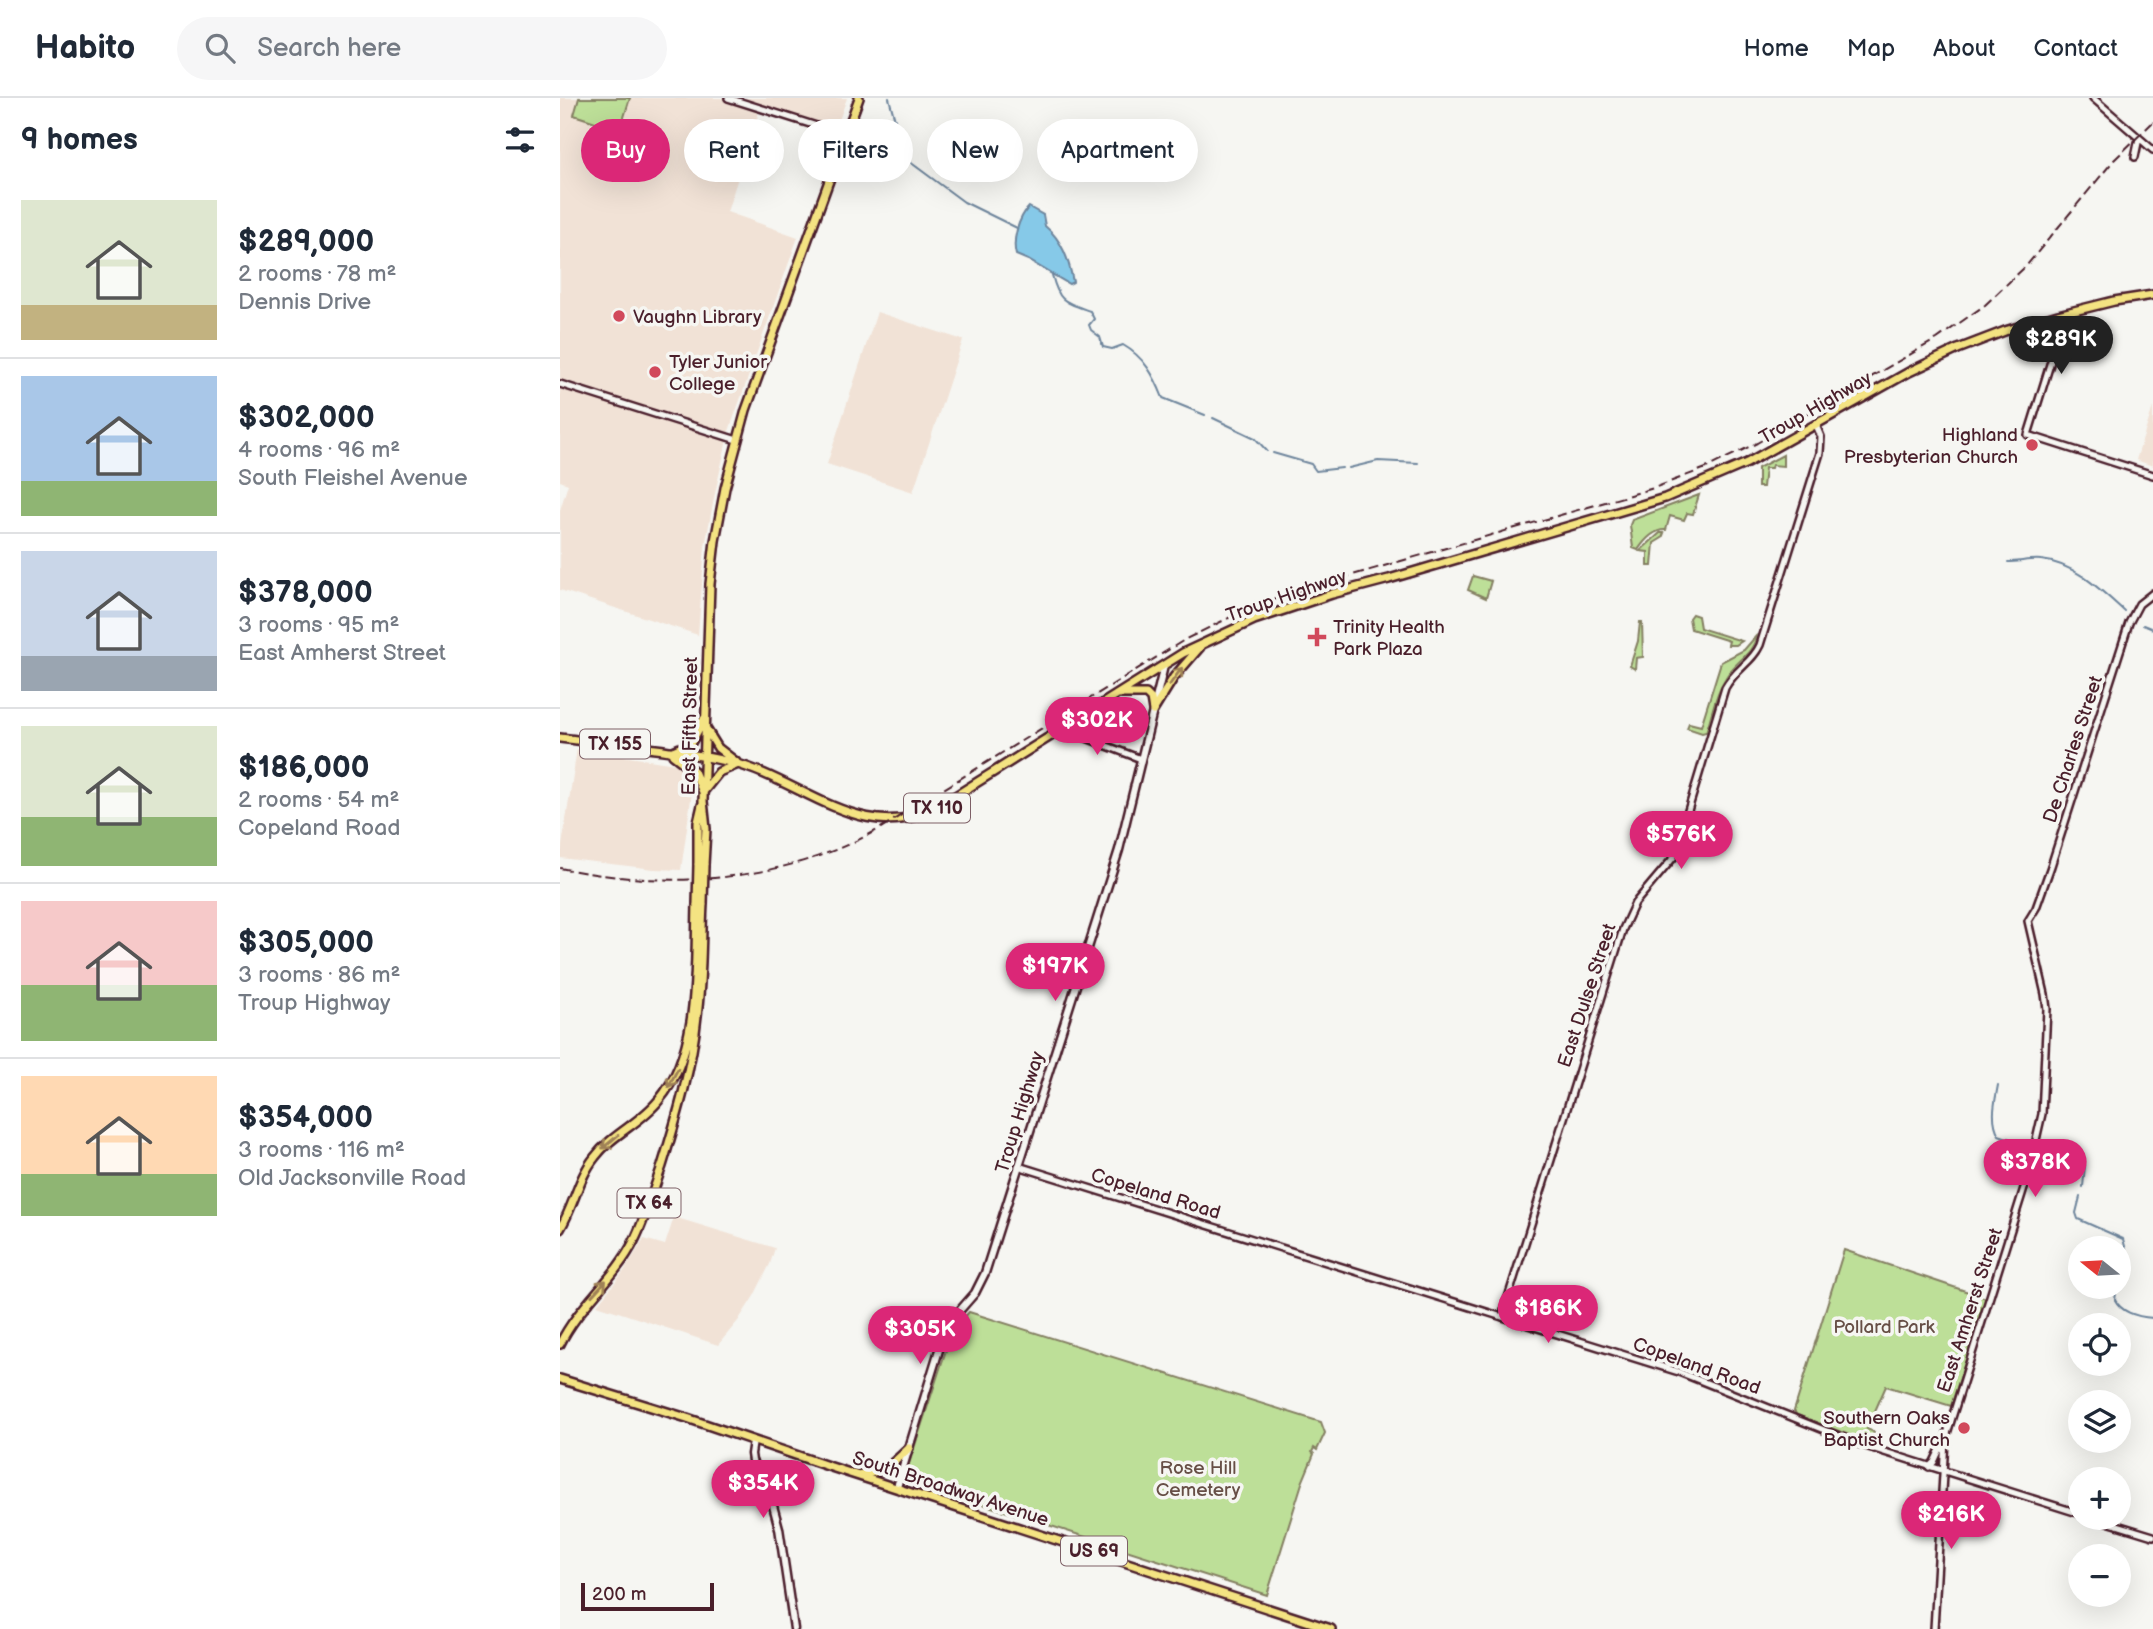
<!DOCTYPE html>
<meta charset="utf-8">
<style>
:root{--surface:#fff;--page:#f6f6f7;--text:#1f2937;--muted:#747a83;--line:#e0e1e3;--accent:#db2777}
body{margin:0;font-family:"Balsamiq Sans",sans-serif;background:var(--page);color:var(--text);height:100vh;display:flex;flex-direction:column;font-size:26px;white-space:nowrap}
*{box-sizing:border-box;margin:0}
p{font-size:23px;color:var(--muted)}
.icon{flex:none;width:38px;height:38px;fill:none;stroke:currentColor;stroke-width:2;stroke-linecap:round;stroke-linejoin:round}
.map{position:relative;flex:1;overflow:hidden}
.sheet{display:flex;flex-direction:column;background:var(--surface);width:560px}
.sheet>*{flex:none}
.guide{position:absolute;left:21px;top:21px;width:665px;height:63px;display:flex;gap:14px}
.needle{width:46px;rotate:288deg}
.tools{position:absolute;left:1508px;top:1138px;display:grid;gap:14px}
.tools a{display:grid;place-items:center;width:63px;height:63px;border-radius:50%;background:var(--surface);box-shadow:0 7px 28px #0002;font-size:35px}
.scale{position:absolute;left:21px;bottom:18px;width:133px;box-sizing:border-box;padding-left:7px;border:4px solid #4a1f2b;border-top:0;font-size:19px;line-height:24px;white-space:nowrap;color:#4a1f2b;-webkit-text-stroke:5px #f6f6f2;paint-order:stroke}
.price{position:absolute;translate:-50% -60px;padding:0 16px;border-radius:24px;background:var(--accent);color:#fff;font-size:23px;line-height:46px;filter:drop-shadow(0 2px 4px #0008)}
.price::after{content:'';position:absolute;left:50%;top:42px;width:21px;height:16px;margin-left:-10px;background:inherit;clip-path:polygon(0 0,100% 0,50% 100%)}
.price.on{background:#222;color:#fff}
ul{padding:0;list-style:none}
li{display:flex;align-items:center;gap:21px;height:175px;padding:0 21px}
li+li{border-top:2px solid var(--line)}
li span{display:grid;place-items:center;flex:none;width:196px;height:140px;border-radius:0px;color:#555}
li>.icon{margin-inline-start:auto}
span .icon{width:84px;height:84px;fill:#fffc;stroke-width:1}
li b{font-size:30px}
h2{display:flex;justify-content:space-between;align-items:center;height:84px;padding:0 21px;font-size:30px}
.chip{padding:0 24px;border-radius:32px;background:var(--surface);box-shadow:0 7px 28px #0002;font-size:24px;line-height:63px}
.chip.on{background:var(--accent);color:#fff}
header{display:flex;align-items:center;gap:42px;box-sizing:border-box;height:98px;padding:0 35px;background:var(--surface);border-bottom:2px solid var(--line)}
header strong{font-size:33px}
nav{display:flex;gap:38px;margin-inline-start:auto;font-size:24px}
.search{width:490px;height:63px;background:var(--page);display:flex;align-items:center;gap:18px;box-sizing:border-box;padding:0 24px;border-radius:38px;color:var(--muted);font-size:26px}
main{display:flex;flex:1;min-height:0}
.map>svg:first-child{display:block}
.built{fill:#f1e2d6}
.green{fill:#bddf98;stroke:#847f62;stroke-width:2}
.water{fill:#86c9e8;stroke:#6e859c;stroke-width:2}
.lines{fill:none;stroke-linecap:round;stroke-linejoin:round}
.stream{stroke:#6e859c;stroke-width:2}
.tertiary-casing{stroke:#4a1f2b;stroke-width:10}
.secondary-casing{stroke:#4a1f2b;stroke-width:11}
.primary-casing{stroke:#4a1f2b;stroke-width:12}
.tertiary{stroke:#f6f6f2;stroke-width:5}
.secondary{stroke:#f6f6f2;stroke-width:6}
.primary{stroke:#f4e382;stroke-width:7}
.rail{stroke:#4a1f2b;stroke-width:2;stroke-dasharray:10 5;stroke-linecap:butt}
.primary-bridge-casing{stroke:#4a1f2b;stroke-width:12;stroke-linecap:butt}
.primary-bridge{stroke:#f4e382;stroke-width:7}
.oneway{stroke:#9f8156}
.poi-dot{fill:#d1495b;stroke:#f6f6f2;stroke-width:2.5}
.labels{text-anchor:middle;stroke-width:7;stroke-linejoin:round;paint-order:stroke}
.shield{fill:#f6f6f2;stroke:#7e6067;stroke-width:2}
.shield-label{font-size:18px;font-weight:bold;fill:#4a1f2b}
.poi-label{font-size:19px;fill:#4a1f2b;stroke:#f6f6f2;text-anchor:start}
.street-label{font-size:19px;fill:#4a1f2b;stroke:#f6f6f2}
.park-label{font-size:19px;fill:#674f46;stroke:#f6f6f2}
</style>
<header>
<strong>Habito</strong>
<div class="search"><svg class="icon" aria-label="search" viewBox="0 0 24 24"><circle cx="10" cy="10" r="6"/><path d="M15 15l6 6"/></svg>Search here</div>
<nav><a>Home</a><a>Map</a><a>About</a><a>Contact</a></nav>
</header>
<main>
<section class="sheet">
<h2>9 homes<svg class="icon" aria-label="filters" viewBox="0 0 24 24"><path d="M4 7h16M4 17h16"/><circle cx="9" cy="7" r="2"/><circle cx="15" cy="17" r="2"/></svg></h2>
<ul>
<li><span style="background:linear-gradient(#dfe7d0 75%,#c2b280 0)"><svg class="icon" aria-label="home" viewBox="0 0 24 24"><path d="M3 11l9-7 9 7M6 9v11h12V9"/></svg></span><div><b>$289,000</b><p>2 rooms · 78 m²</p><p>Dennis Drive</p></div></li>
<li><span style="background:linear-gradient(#a9c7e8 75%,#8fb573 0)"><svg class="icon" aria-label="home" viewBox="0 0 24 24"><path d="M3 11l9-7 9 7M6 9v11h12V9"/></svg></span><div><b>$302,000</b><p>4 rooms · 96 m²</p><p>South Fleishel Avenue</p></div></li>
<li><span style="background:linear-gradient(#c9d6e8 75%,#9aa5b1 0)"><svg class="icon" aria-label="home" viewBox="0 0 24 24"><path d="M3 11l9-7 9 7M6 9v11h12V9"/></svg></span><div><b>$378,000</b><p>3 rooms · 95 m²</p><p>East Amherst Street</p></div></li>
<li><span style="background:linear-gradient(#dfe7d0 65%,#8fb573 0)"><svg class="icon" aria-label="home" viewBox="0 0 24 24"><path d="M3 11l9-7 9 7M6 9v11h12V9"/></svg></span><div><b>$186,000</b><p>2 rooms · 54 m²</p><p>Copeland Road</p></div></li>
<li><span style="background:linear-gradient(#f6c9c9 60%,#8fb573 0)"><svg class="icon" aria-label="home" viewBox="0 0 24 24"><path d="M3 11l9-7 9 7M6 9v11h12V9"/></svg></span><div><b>$305,000</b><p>3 rooms · 86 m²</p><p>Troup Highway</p></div></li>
<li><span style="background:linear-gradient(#ffd9b3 70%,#8fb573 0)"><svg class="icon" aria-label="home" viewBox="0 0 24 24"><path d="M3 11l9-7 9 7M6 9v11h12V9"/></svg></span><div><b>$354,000</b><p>3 rooms · 116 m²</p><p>Old Jacksonville Road</p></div></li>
</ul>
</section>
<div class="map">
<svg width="1593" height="1531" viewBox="0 0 1593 1531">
<rect width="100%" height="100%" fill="#f6f6f2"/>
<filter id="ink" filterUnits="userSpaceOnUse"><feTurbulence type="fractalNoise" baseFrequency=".0143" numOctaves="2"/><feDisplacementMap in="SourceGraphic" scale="14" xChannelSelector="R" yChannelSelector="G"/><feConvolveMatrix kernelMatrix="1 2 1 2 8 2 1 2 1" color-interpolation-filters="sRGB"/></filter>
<g filter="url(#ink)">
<path class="built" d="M 0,0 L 287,0 L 273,39 L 199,14 L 167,114 L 238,139 L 169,333 L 155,395 L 145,448 L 138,537 L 0,492 L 0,412 L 8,386 L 0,383 Z
M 317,214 L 403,242 L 353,394 L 267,366 Z
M 1593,309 L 1593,368 L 1576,362 Z
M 17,651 L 115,666 L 126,672 L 130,678 L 133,687 L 121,772 L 94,771 L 0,760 Z
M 114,1119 L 215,1150 L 210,1166 L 194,1198 L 178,1223 L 158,1247 L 37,1207 L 64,1173 L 84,1141 L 105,1147 Z"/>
<path class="green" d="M 19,0 L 70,0 L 60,32 L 14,17 Z
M 1223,357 L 1223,368 L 1212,367 L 1211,370 L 1205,370 L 1203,389 L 1198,389 L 1198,370 Z
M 1139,397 L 1133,416 L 1127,415 L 1124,422 L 1110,418 L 1106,432 C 1094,431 1084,443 1078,452 L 1073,450 L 1070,427 L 1072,422 Z
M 1100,435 L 1104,435 L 1102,440 L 1094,445 L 1092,468 L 1088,468 L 1088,454 L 1080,453 Z
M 913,478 L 931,483 L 926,500 L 908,492 Z
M 1132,516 L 1138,518 L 1140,530 L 1182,543 L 1176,547 L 1168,547 L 1169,543 L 1131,531 L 1129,520 Z
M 1080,524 L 1082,524 L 1083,559 L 1076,560 L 1075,571 L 1070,568 L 1078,543 Z
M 1197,537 C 1192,559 1175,562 1165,581 C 1155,596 1152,617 1146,634 L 1142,635 L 1127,630 L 1129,625 L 1141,628 L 1161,564 L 1184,552 Z
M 1284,1152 L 1426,1200 L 1391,1308 L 1326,1288 L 1307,1331 L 1314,1334 L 1310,1345 L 1237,1317 L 1234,1313 Z
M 409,1214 L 761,1324 L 765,1335 L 757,1352 L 754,1350 L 752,1354 L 754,1356 L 742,1385 L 707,1497 L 344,1381 L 389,1243 L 397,1228 Z"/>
<path class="water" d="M 469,109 L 483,117 L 485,128 C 502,142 509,162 513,184 L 509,186 L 468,162 L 456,157 C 452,143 458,120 469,109 Z"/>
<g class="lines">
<path class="stream" d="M 329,0 L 342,48 L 350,64 L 404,104 L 457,130
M 492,177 C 499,204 504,204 530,213 L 534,221 L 529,227 L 531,232 L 540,239 L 543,249 L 552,251 L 563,247 C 584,259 594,277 603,300 L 645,317
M 653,320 L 695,340 L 707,353
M 713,355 L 751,366 L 756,373 L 782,370
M 789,370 L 818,363 L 858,365
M 1448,464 C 1459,464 1470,461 1481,462 C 1514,465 1541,492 1564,513
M 1583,527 L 1593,531
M 1438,987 C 1435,1004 1430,1021 1439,1037 L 1469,1048
M 1480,1050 L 1520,1060 L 1525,1068 L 1523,1089
M 1520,1099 L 1516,1115 L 1518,1121 L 1563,1141 L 1566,1152 L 1562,1167
M 1559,1180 L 1560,1176
M 1557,1188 L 1555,1202 C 1562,1215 1578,1219 1593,1220"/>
<g class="tertiary-casing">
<path id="tertiary" d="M 168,0 L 285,37
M 1533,0 L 1593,52
M 1575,59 L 1579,40
M 1498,217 L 1500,234 L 1468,337 L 1593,377
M 0,286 L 177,342
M 503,631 L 581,661
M 458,1068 L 1119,1274 L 1299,1346 L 1521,1416
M 942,1219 L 1063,831 L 1075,805 L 1114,759 L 1165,590 C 1175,571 1192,565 1200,547 L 1260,355 L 1261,339 L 1256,327
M 1369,1369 L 1374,1364 L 1382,1347
M 1531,1419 L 1593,1438
M 1374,1531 L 1385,1342 L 1468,1077 L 1482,1016 L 1487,911 L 1485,896 L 1468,823 L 1476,810 L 1491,768 L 1569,525 L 1579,506 L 1593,495"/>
</g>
<g class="secondary-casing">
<path id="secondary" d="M 193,1343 L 191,1356 L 192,1363 L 208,1389 L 219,1430 L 234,1531
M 337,1389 L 382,1242 L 394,1219 L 415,1195 L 425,1175 L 559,752 L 604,568"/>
</g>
<g class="primary-casing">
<path id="primary" d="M 559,596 L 586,596 L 591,601 L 593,613
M 593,613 L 614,579 L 640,549
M 145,629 L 158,650 L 176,664
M 0,640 C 56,647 115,651 170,664 C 242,681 305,752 381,707 L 623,555 L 694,522 L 772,496 L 829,481 L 1105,400 L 1187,365 L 1349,274 L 1398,251 L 1445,233 L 1498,217 L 1554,203 L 1593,197
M 113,653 L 131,645 L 144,621
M 113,657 L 134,673 L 142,692
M 143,694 L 159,674 L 176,667
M 138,767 L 138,724 L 142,707
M 144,767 L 146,731 L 143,703 L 150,486 L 155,443 L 165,390 L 186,312 L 299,0
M 0,1131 C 14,1108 18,1080 35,1059 C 52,1036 81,1025 99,1002 C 141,952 135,868 137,806
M 0,1246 C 19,1207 55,1181 74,1143 C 86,1119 93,1093 102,1068 C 117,1019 132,969 137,918 C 142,881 141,843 143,806
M 0,1281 L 127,1320 L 265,1367 L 771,1531
M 302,1376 C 325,1374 333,1366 349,1350"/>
</g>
<use href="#tertiary" class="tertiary"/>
<use href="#secondary" class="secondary"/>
<use href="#primary" class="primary"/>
<path class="rail" d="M 0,770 C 107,792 223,785 319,731 L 626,541 L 693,508 L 758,487 L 1094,390 L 1146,370 L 1197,345 L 1377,241 L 1425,207 L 1467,167 L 1554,62 L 1593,24"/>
<g class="primary-bridge-casing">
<path id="primary-bridge" d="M 137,806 L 138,767
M 143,806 L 144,767"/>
</g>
<use href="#primary-bridge" class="primary-bridge"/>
</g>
<defs><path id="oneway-shaft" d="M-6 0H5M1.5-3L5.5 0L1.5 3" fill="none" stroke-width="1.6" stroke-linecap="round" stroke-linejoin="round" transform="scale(1.75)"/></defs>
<g class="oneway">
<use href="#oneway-shaft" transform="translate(616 578) rotate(-54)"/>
<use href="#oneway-shaft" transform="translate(113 980) rotate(118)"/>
<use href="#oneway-shaft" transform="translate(50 1044) rotate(140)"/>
<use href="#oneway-shaft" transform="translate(39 1190) rotate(-47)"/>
</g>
</g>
<g class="poi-dot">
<circle cx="59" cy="218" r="7"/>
<circle cx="95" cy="274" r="7"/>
<circle cx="1472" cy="347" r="7"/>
<path d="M753.5 528.5h7v7h7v7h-7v7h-7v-7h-7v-7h7z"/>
<circle cx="1404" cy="1330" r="7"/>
</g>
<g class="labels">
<g class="shield">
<rect x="20" y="631.5" width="70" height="29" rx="5"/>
<rect x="344" y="695.5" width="66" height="29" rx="5"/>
<rect x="57.5" y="1090.5" width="63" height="29" rx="5"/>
<rect x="501" y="1438.5" width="66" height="29" rx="5"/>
</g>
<g class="shield-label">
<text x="55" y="652">TX 155</text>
<text x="377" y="716">TX 110</text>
<text x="89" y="1111">TX 64</text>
<text x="534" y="1459">US 69</text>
</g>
<g class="poi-label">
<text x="73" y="225">Vaughn Library</text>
<text x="109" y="270">Tyler Junior<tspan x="109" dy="22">College</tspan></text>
<text x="1458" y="343" text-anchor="end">Highland<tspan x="1458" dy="22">Presbyterian Church</tspan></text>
<text x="773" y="535">Trinity Health<tspan x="773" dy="22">Park Plaza</tspan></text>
<text x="1390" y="1326" text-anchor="end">Southern Oaks<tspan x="1390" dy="22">Baptist Church</tspan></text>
</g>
<g class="street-label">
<text transform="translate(1255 309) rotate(-30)" y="7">Troup Highway</text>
<text transform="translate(726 497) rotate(-19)" y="7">Troup Highway</text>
<text transform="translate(129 628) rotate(-89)" y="7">East Fifth Street</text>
<text transform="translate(1512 651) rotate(-72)" y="7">De Charles Street</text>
<text transform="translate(1026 897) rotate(-72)" y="7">East Dulse Street</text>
<text transform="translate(459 1014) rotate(-73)" y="7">Troup Highway</text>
<text transform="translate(596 1095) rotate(17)" y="7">Copeland Road</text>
<text transform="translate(1409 1212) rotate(-72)" y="7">East Amherst Street</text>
<text transform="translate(1137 1267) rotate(20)" y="7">Copeland Road</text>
<text transform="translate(391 1390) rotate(18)" y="7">South Broadway Avenue</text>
</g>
<g class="park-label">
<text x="1324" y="1235">Pollard Park</text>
<text x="638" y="1376">Rose Hill<tspan x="638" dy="22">Cemetery</tspan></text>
</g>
</g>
</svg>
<div class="tools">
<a><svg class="needle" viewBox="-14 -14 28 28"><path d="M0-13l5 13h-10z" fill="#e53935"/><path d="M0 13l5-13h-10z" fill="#747a83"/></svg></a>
<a><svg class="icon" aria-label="locate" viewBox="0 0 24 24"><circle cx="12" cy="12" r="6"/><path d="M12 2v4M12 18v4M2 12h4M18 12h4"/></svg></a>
<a><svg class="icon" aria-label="layers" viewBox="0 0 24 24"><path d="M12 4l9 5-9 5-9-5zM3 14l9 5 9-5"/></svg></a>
<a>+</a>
<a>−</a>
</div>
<div class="scale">200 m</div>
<b class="price on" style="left:1501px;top:278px">$289K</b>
<b class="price" style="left:537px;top:659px">$302K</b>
<b class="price" style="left:1121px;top:773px">$576K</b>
<b class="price" style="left:495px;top:905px">$197K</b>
<b class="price" style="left:1475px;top:1101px">$378K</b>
<b class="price" style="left:988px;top:1247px">$186K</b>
<b class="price" style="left:360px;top:1268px">$305K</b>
<b class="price" style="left:203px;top:1422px">$354K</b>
<b class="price" style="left:1391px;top:1453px">$216K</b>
<div class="guide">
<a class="chip on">Buy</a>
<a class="chip">Rent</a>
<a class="chip">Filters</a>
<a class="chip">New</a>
<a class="chip">Apartment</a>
</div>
</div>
</main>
